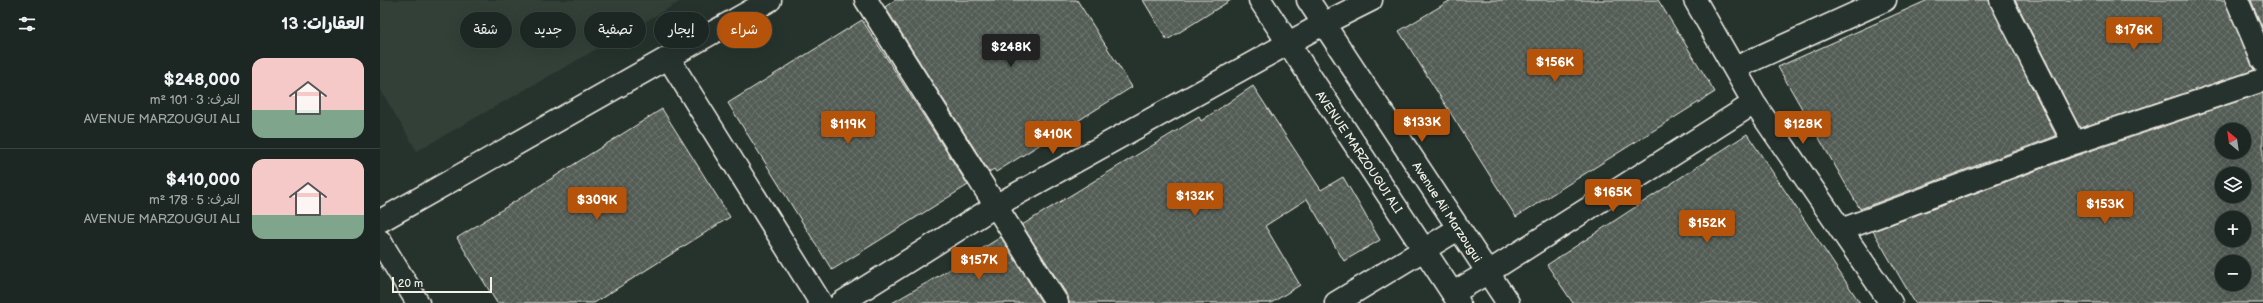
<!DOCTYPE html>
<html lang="ar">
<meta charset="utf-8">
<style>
:root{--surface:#1c2622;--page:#252e2a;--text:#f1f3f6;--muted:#a0a5a5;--line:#3a4340;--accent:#b45309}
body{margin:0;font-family:"Balsamiq Sans","Playpen Sans Arabic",sans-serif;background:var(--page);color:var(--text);direction:rtl;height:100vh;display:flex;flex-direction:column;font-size:15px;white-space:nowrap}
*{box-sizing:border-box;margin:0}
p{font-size:13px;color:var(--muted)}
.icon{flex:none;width:22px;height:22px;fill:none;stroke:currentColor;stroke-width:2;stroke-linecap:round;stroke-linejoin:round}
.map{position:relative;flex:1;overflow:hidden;direction:ltr}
.sheet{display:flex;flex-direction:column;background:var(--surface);width:380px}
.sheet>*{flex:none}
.guide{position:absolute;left:12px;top:12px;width:380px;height:36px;direction:rtl;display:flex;gap:8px}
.needle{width:26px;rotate:331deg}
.buttons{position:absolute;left:1835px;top:123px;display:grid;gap:8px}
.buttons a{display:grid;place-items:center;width:36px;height:36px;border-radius:50%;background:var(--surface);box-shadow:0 4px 16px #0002,0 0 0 1px var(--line);font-size:20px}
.scale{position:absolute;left:12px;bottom:10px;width:100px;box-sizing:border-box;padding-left:4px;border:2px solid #f4f1e8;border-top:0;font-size:11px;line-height:14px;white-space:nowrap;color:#f4f1e8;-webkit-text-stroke:3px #26332d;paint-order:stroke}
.price{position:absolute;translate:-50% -34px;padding:0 9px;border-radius:4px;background:var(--accent);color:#fff;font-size:13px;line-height:26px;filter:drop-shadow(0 1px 2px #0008)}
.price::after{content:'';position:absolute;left:50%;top:24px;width:12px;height:9px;margin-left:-6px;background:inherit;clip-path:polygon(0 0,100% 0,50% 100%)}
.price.on{background:#222;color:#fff}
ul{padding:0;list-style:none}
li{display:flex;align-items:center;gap:12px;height:100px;padding:0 16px}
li+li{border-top:1px solid var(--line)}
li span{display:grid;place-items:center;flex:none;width:112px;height:80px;border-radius:12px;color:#555}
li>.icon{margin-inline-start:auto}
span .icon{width:48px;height:48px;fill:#fffc;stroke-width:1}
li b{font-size:17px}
h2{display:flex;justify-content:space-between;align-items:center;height:48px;padding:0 16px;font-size:17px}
.tag{padding:0 14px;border-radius:18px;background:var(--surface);box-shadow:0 4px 16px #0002,0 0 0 1px var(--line);font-size:14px;line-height:36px}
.tag.on{background:var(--accent);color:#fff}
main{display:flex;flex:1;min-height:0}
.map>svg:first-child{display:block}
.built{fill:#333f39}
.building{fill:url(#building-cross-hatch);stroke:#f4f1e8;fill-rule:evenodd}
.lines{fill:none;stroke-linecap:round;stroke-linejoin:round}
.minor-casing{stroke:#f4f1e8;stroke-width:25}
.major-casing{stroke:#f4f1e8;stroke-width:25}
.minor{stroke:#26332d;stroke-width:22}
.major{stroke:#26332d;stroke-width:22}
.labels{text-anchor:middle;stroke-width:4;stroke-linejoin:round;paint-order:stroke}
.street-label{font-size:12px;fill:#f4f1e8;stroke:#26332d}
</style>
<main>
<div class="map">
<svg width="1883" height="303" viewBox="0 0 1883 303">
<defs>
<pattern id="building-cross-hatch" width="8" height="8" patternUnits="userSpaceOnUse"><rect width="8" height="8" fill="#525c55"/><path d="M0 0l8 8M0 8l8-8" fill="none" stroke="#6c746d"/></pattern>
</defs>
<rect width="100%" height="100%" fill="#26332d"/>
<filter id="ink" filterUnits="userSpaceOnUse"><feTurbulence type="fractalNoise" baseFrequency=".025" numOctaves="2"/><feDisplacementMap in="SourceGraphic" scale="8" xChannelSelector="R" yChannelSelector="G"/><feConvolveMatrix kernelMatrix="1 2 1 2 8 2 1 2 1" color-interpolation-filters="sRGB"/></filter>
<g filter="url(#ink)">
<path class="built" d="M 0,0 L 303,0 L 37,151 L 0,89 Z"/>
<path class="building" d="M 515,0 L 697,0 L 752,87 L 616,172 L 614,169 L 609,172 L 505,7 Z
M 763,0 L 851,0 L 787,40 Z
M 1071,0 L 1278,0 L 1335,92 L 1136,217 L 1019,31 Z
M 1548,0 L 1609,0 L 1676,136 L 1480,209 L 1398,67 Z
M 1635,0 L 1845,0 L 1874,70 L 1700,128 Z
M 1871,0 L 1883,0 L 1883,29 Z
M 482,20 L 588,185 L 452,270 L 348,103 Z
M 873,86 L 941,190 L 963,177 L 1000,240 L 964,261 L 927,199 L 885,226 L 920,285 L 891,303 L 689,303 L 688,296 L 642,225 L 819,117 L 821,121 Z
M 1883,93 L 1883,303 L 1535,303 L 1493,231 L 1698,155 ZM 1842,130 L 1864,130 L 1864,152 L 1842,152 ZM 1842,174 L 1864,174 L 1864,196 L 1842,196 ZM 1842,218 L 1864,218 L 1864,240 L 1842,240 ZM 1842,262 L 1864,262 L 1864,284 L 1842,284 Z
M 282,109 L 350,217 L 214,303 L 117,303 L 77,238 Z
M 1367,134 L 1480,303 L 1193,303 L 1167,265 Z
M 621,237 L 662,303 L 512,303 L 555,278 Z"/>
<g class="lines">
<g class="minor-casing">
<path id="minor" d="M 486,0 L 677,303
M 1315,0 L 1374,103 L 1511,303
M 1621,0 L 1694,143
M 1857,0 L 1883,61
M 289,59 L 441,303
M 1355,68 L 1505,0
M 0,221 L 390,0
M 1461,230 L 1694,143 L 1883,80
M 0,241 L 38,303
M 1073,293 L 1107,273 L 1374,103
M 461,303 L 617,205 L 943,24 L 991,0
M 956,303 L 1078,229"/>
</g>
<g class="major-casing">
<path id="major" d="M 880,0 L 1079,303
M 928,0 L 1128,303"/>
</g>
<use href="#minor" class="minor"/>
<use href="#major" class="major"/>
</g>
</g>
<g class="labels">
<g class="street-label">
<text transform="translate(979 152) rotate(56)" y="4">AVENUE MARZOUGUI ALI</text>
<text transform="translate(1067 212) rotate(57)" y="4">Avenue Ali Marzougui</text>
</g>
</g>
</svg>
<div class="buttons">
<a><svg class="needle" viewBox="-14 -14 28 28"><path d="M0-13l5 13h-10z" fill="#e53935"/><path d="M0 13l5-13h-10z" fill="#a0a5a5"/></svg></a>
<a><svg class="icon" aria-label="layers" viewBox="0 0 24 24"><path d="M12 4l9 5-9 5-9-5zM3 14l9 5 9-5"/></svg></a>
<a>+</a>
<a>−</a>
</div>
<div class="scale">20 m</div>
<b class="price" style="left:1754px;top:51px">$176K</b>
<b class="price on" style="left:631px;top:68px">$248K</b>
<b class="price" style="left:1175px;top:83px">$156K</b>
<b class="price" style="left:1042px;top:143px">$133K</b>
<b class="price" style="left:468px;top:145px">$119K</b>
<b class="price" style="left:1423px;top:145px">$128K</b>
<b class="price" style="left:673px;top:155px">$410K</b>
<b class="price" style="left:1233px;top:213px">$165K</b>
<b class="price" style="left:815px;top:217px">$132K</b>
<b class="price" style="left:217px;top:221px">$309K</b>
<b class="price" style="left:1725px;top:225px">$153K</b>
<b class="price" style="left:1327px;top:244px">$152K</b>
<b class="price" style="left:599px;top:281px">$157K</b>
<div class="guide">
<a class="tag on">شراء</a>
<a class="tag">إيجار</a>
<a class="tag">تصفية</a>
<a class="tag">جديد</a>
<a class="tag">شقة</a>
</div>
</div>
<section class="sheet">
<h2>العقارات: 13<svg class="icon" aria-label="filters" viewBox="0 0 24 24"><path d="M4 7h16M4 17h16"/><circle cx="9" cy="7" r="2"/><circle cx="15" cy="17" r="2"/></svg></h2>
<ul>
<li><span style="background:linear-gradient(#f6c9c9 65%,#7fa58c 0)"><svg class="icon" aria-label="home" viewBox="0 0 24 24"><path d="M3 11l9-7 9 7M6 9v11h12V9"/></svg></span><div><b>$248,000</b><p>الغرف: 3 · 101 m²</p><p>AVENUE MARZOUGUI ALI</p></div></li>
<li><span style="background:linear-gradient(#f6c9c9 70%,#7fa58c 0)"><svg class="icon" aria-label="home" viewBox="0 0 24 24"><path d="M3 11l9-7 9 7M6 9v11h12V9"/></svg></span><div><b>$410,000</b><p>الغرف: 5 · 178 m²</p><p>AVENUE MARZOUGUI ALI</p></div></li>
</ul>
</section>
</main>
